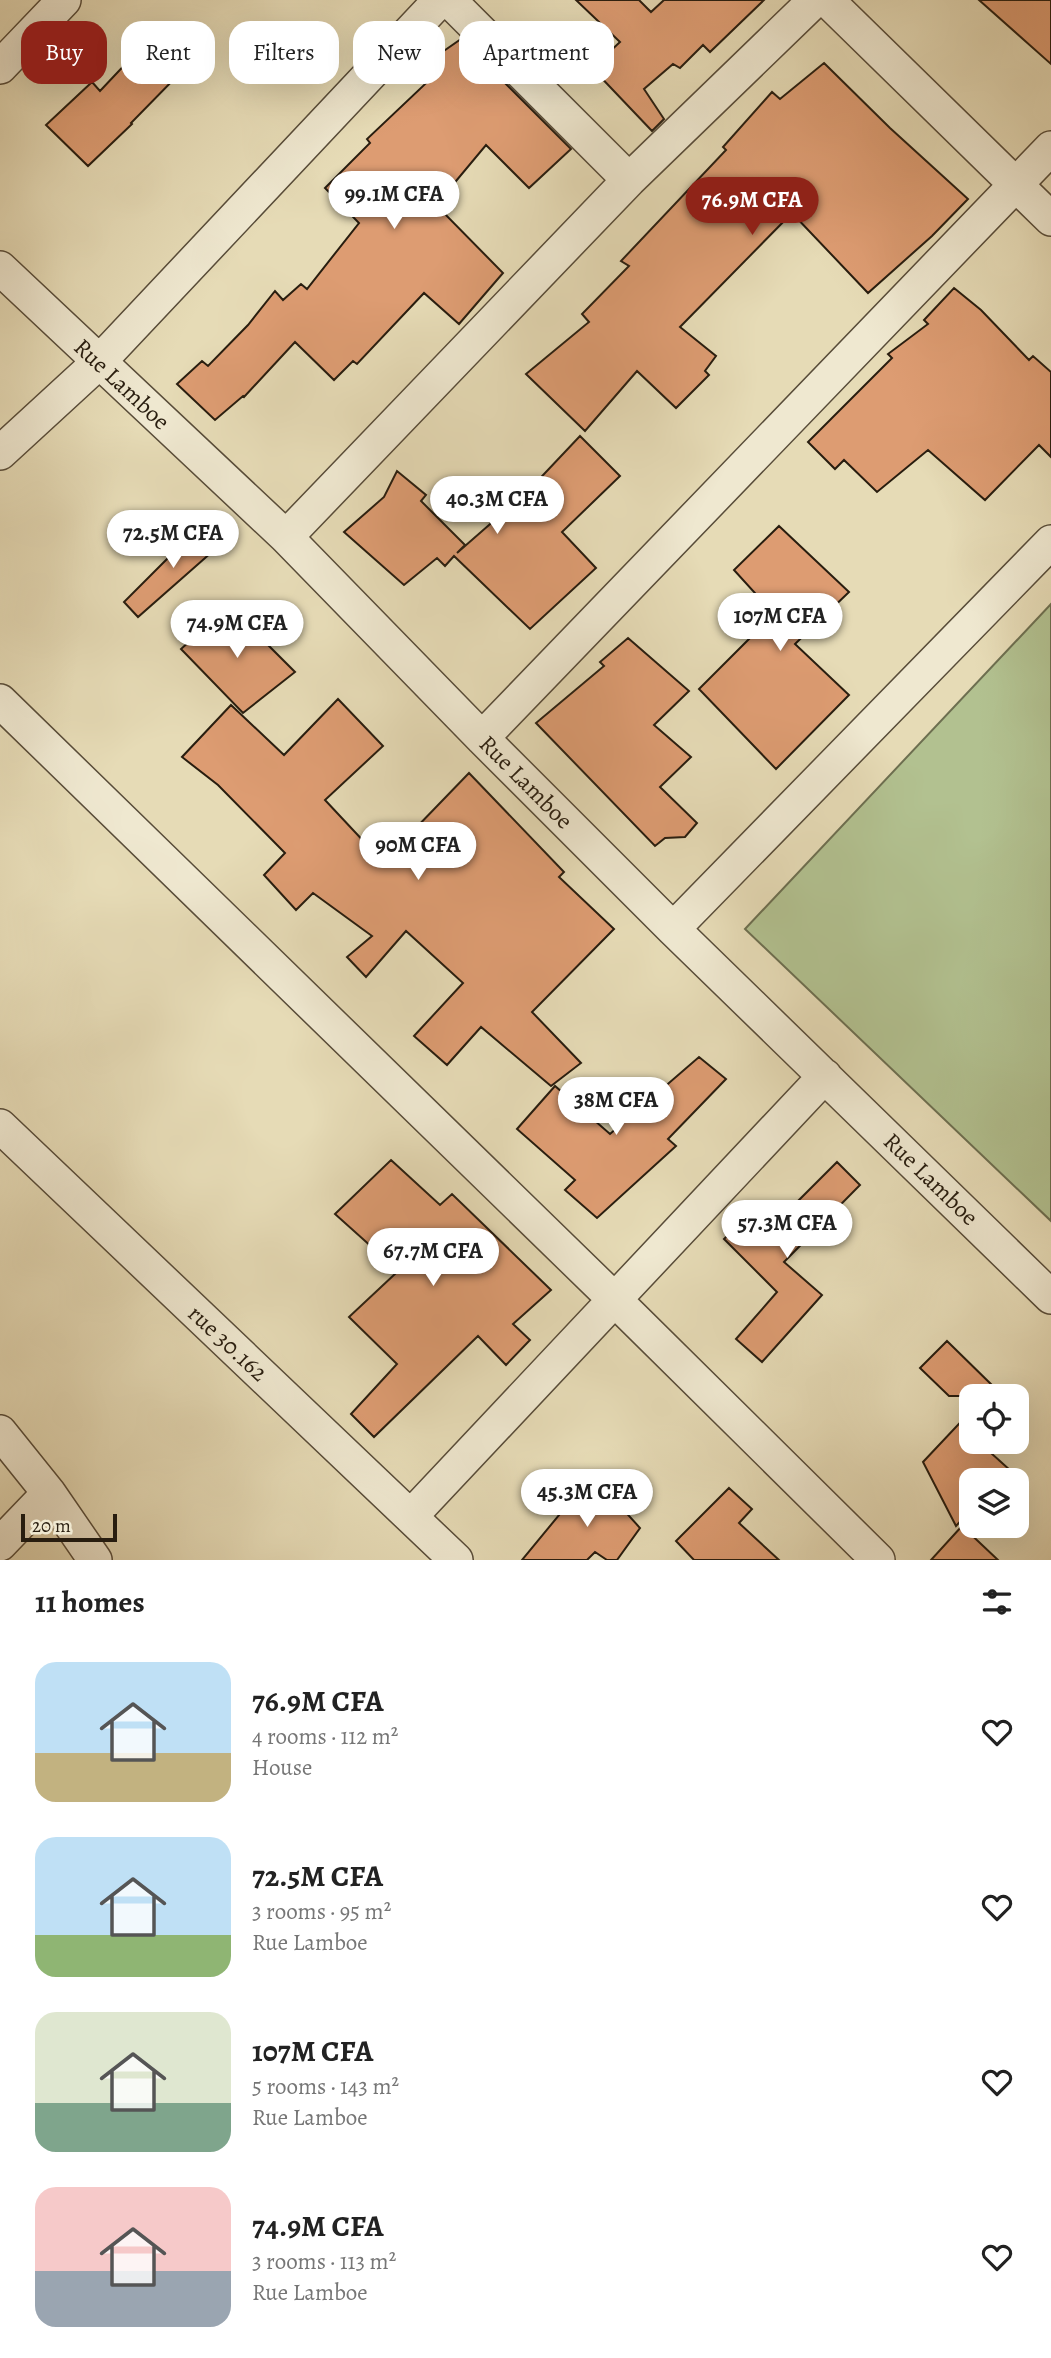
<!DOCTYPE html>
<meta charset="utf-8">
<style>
:root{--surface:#fff;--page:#f6f6f6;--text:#222;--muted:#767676;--accent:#8f2418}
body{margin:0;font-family:Alegreya,serif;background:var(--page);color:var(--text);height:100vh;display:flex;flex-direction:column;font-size:26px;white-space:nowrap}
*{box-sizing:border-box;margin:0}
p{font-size:23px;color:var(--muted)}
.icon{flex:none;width:38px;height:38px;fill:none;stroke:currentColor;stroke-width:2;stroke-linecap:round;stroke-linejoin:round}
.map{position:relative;height:1560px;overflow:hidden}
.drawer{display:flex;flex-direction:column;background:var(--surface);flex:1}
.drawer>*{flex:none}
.top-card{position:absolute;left:21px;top:21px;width:700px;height:63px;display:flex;gap:14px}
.buttons{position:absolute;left:959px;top:1384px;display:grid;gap:14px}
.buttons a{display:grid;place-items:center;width:70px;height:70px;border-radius:14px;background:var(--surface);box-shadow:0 7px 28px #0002;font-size:35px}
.scale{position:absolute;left:21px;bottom:18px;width:96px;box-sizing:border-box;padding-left:7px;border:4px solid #281d0f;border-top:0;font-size:19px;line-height:24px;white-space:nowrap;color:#281d0f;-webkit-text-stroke:5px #efe8d0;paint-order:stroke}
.price{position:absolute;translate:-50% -60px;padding:0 16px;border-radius:24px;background:#fff;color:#222;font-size:23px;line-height:46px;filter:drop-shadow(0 2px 4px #0008)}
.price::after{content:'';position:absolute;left:50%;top:42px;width:21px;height:16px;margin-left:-10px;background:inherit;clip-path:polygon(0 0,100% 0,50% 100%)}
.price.current{background:var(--accent);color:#fff}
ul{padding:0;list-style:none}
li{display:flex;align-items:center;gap:21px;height:175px;padding:0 35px}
li span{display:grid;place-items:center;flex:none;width:196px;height:140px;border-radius:21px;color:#555}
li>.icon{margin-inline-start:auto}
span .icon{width:84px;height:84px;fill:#fffc;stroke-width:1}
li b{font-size:30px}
h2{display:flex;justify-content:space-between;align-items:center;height:84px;padding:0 35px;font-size:30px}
.pill{padding:0 24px;border-radius:21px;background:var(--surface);box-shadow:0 7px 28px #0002;font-size:24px;line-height:63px}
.pill.current{background:var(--accent);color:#fff}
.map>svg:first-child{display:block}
.green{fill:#b2c190;stroke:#6d6f50;stroke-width:2}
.building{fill:#dd9c72;stroke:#281d0f;stroke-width:2}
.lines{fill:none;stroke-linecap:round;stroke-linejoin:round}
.minor-casing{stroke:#584c39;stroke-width:36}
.minor{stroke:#efe8d0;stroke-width:33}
.labels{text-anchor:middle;stroke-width:7;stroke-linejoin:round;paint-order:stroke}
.street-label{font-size:24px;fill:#281d0f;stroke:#efe8d0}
</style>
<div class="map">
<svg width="1051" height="1560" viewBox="0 0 1051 1560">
<rect width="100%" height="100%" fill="#e6dbb6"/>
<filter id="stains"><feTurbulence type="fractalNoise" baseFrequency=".00286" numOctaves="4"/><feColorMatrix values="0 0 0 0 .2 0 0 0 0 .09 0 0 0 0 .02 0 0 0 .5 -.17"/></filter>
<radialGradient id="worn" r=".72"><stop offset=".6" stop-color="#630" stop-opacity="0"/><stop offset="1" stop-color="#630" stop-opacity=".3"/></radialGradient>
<path class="green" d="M 1051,604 L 1051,1221 L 745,929 Z"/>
<path class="building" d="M 576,0 L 639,0 L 651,12 L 664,0 L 764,0 L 710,52 L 703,45 L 680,68 L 673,64 L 644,89 L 664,119 L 652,131 L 592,68 L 620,42 Z
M 979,0 L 1051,0 L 1051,64 Z
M 150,38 L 183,70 L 131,123 L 132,124 L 88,166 L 46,125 L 92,82 L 100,91 Z
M 461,39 L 571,149 L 529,188 L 486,145 L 436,205 L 503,273 L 459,324 L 424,293 L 357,364 L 353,361 L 334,380 L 295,342 L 244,397 L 243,396 L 215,420 L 177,384 L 202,361 L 208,366 L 248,325 L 275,291 L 283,300 L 301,284 L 307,289 L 359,223 L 325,188 L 370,143 L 367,139 L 440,70 L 428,62 Z
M 824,63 L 890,128 L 968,199 L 932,236 L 868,293 L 792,213 L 680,327 L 716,356 L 705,371 L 709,375 L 676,408 L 637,371 L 585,431 L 526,374 L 589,322 L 582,314 L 629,266 L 621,261 L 726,150 L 723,147 L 772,92 L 780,99 Z
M 954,288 L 981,310 L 1029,360 L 1033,356 L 1051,372 L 1051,457 L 1039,445 L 985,500 L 928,450 L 877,492 L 844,460 L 835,469 L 808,442 L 892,358 L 888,354 L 928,324 L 924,320 Z
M 580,436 L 620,476 L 562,532 L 596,568 L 530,629 L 454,556 L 445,566 L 437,558 L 404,585 L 344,532 L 384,497 L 397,471 L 426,495 L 421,501 L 465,545 L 457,553 L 529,490 Z
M 201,525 L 221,544 L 138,617 L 124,602 Z
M 779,526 L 849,592 L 795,644 L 849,695 L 776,769 L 699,689 L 774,614 L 734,570 Z
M 229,606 L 295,672 L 243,713 L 181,649 Z
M 628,638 L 689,691 L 654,725 L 691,757 L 660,787 L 697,823 L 685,837 L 665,838 L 655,846 L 536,723 L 604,666 L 600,662 Z
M 338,699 L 383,746 L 325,800 L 383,862 L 469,773 L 564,872 L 559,877 L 614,929 L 532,1012 L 581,1063 L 551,1086 L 481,1027 L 447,1065 L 414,1036 L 463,983 L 406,931 L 366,977 L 347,957 L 372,936 L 313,893 L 296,910 L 264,875 L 285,853 L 218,785 L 182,757 L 231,705 L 284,755 Z
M 699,1057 L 726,1079 L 668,1139 L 676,1146 L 597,1218 L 565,1190 L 575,1180 L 517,1129 L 555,1086 L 610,1134 Z
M 391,1160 L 440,1205 L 452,1194 L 551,1290 L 513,1324 L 530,1340 L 506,1365 L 478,1336 L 374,1437 L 351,1414 L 397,1364 L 349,1317 L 396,1273 L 380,1260 L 383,1257 L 335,1214 Z
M 837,1162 L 860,1185 L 784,1262 L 822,1295 L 762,1362 L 736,1339 L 777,1292 L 724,1239 L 744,1219 L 762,1237 Z
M 947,1341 L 996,1389 L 998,1387 L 1008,1396 L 949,1396 L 920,1368 Z
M 971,1411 L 971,1442 L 1002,1442 L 991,1453 L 1021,1480 L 971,1480 L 971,1510 L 956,1526 L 923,1462 Z
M 592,1475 L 640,1528 L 617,1560 L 607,1560 L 595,1552 L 587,1560 L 522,1560 Z
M 729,1488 L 752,1509 L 739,1523 L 779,1560 L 694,1560 L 676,1541 Z
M 962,1526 L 998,1560 L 931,1560 Z"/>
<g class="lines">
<g class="minor-casing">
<path id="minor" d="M 449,0 L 629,180
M 827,0 L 1051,219
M 0,67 L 64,0
M 0,268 L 286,537 L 482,738 L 673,929 L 1051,1297
M 0,453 L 99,362 L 440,0
M 286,537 L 629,180 L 815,0
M 0,701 L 615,1300 L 878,1560
M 482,738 L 1051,148
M 673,929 L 1051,542
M 0,1126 L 456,1560
M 0,1432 L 49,1493 L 95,1560
M 411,1516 L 825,1076
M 0,1544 L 49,1493"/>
</g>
<use href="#minor" class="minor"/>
</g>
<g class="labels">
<g class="street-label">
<text transform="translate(122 384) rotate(43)" y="8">Rue Lamboe</text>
<text transform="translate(526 782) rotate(45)" y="8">Rue Lamboe</text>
<text transform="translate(931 1179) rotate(44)" y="8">Rue Lamboe</text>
<text transform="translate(228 1343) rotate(43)" y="8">rue 30.162</text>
</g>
</g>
<rect width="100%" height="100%" filter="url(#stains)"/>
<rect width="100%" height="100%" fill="url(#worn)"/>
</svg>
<div class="buttons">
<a><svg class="icon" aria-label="locate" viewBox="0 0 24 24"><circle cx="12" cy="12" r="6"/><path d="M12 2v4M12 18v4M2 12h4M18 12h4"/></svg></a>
<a><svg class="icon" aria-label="layers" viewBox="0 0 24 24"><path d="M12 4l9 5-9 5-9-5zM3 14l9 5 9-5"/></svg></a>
</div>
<div class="scale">20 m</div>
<b class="price" style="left:394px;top:231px">99.1M CFA</b>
<b class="price current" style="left:752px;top:237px">76.9M CFA</b>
<b class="price" style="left:497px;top:536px">40.3M CFA</b>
<b class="price" style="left:173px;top:570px">72.5M CFA</b>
<b class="price" style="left:780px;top:653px">107M CFA</b>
<b class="price" style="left:237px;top:660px">74.9M CFA</b>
<b class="price" style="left:418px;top:882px">90M CFA</b>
<b class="price" style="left:616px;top:1137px">38M CFA</b>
<b class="price" style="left:787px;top:1260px">57.3M CFA</b>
<b class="price" style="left:433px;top:1288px">67.7M CFA</b>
<b class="price" style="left:587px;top:1529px">45.3M CFA</b>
<div class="top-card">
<a class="pill current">Buy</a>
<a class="pill">Rent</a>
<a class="pill">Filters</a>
<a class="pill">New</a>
<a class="pill">Apartment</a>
</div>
</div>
<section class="drawer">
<h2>11 homes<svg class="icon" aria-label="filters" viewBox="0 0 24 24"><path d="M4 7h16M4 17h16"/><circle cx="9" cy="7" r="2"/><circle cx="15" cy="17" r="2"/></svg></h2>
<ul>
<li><span style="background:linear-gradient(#bfe0f5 65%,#c2b280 0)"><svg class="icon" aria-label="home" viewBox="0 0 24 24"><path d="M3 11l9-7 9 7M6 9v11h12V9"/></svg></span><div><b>76.9M CFA</b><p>4 rooms · 112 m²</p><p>House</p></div><svg class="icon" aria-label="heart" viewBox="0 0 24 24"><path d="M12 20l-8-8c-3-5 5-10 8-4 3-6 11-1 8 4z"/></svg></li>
<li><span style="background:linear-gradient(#bfe0f5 70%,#8fb573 0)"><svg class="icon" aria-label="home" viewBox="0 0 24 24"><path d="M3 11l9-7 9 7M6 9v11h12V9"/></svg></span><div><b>72.5M CFA</b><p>3 rooms · 95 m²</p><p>Rue Lamboe</p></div><svg class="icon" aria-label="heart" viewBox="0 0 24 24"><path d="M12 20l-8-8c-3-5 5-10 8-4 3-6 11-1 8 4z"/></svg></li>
<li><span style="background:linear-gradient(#dfe7d0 65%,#7fa58c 0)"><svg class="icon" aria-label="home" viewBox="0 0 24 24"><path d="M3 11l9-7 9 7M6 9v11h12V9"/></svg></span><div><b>107M CFA</b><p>5 rooms · 143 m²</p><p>Rue Lamboe</p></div><svg class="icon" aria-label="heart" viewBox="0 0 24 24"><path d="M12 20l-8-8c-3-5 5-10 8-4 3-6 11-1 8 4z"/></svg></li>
<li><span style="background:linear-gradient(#f6c9c9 60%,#9aa5b1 0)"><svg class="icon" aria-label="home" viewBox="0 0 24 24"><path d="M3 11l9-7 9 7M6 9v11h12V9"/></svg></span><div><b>74.9M CFA</b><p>3 rooms · 113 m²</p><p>Rue Lamboe</p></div><svg class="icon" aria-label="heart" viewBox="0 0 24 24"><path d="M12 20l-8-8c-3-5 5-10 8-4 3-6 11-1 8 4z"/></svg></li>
</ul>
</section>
